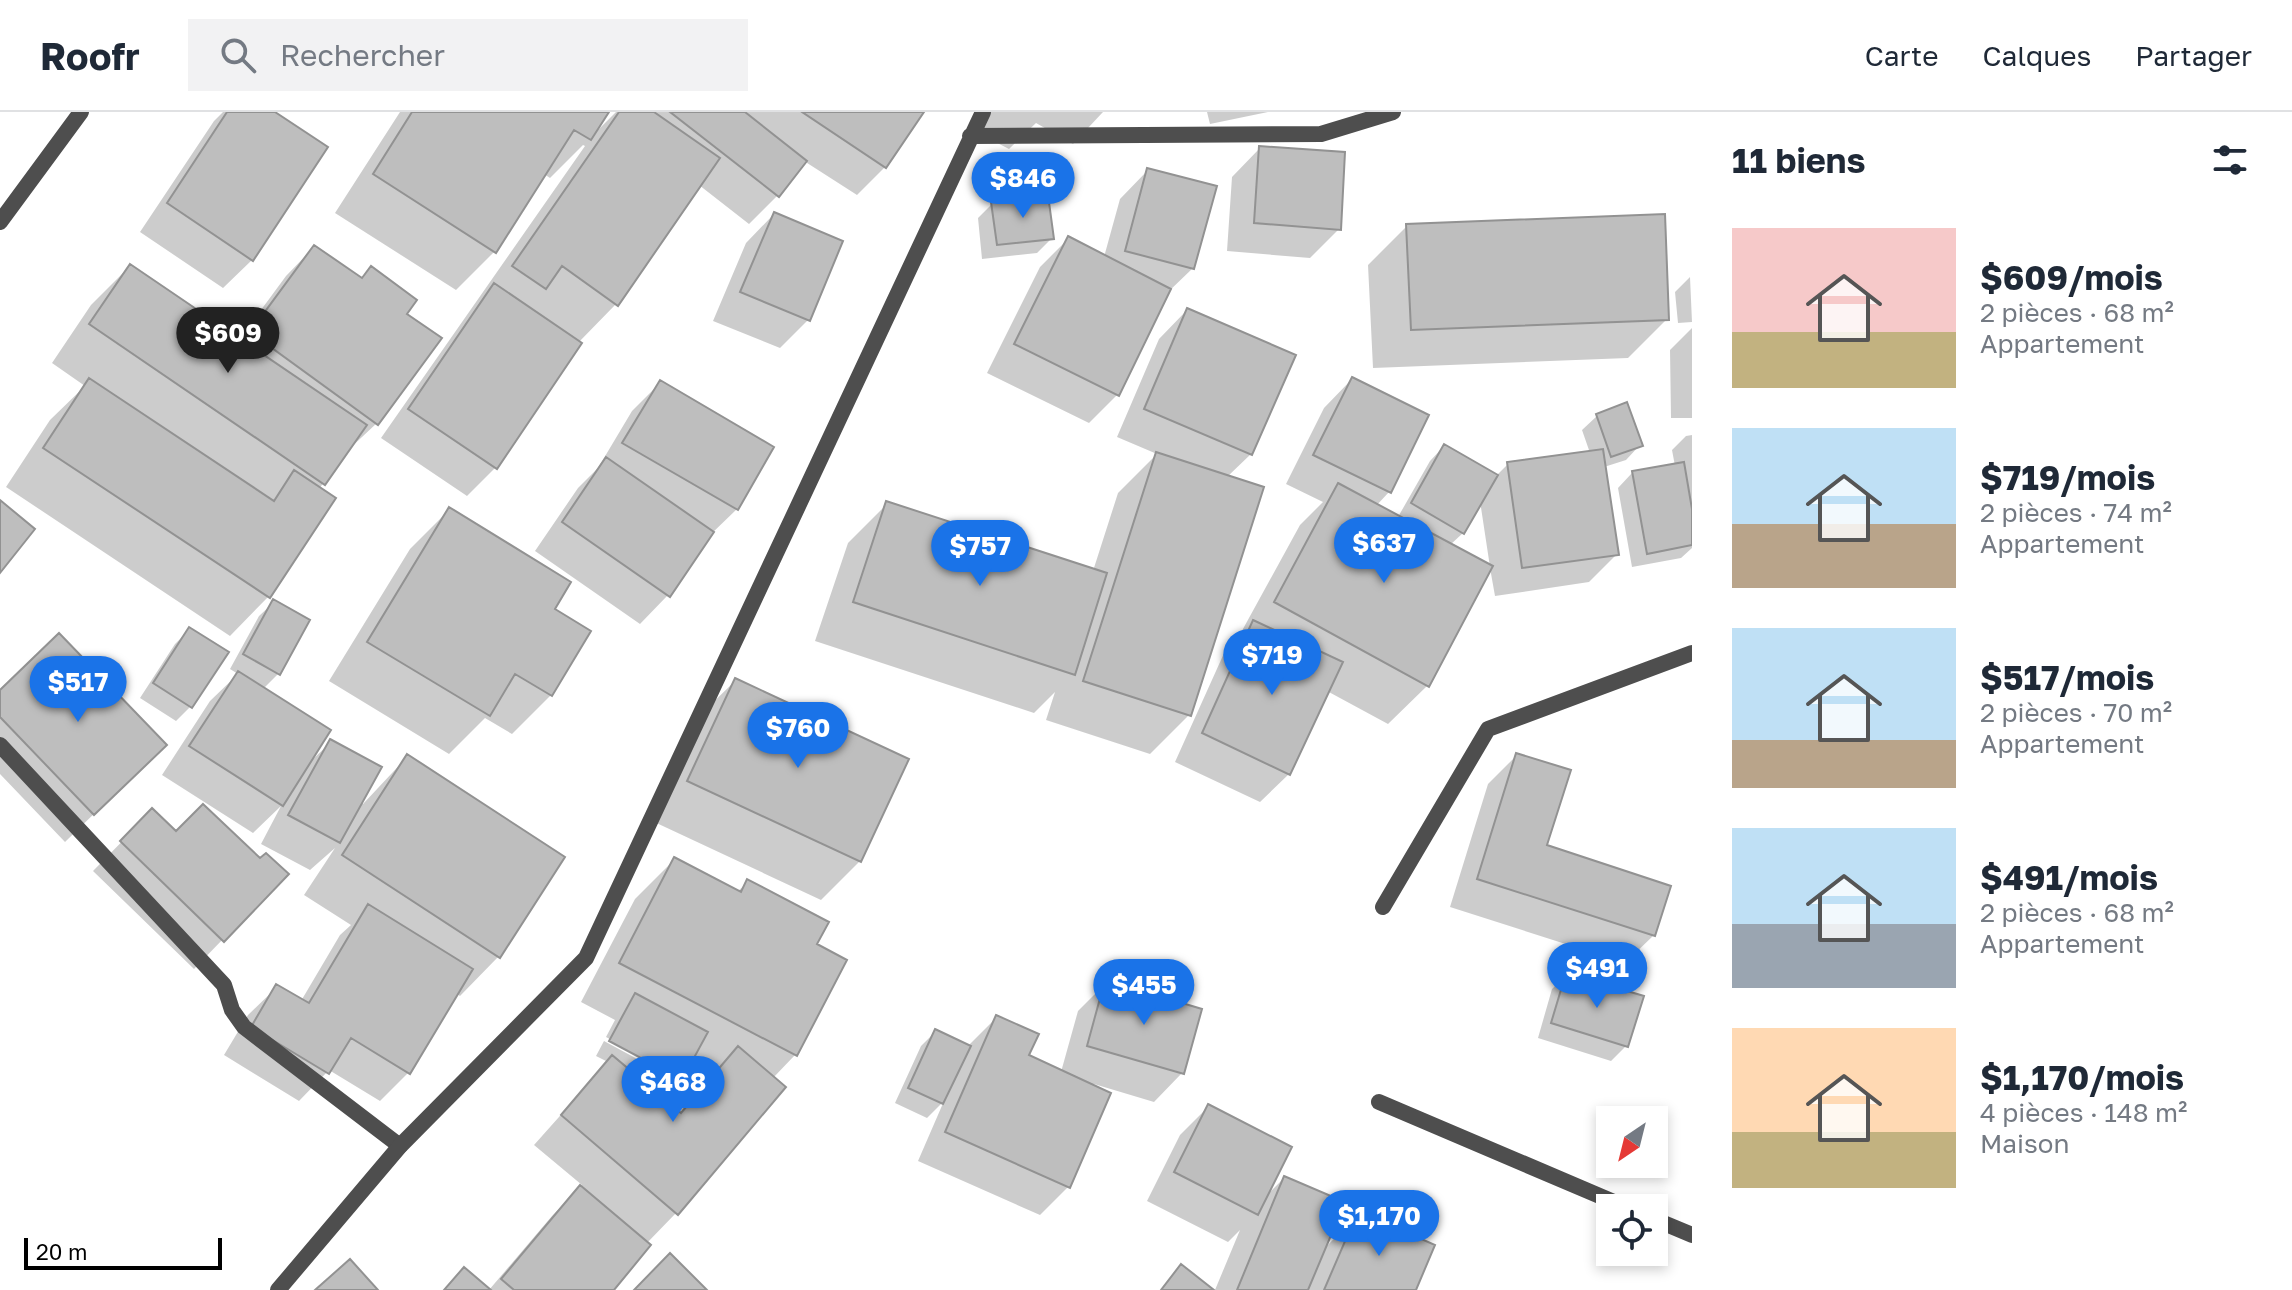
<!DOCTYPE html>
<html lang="fr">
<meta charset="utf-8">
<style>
:root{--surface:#fff;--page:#f2f2f3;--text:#1f2937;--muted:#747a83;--line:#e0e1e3;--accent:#1a73e8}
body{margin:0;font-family:"Golos Text",sans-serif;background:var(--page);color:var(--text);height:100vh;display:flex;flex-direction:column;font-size:30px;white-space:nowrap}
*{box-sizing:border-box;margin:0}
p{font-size:26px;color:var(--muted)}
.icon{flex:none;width:44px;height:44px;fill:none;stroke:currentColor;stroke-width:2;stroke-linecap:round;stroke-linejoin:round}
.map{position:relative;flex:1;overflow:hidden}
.details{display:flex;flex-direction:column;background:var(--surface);width:600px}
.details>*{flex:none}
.needle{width:52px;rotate:215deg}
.buttons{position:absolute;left:1596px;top:994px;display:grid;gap:16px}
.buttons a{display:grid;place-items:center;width:72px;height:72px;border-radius:0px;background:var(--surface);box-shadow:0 4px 12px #0003;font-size:40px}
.scale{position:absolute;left:24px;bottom:20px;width:198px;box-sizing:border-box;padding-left:8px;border:4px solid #000;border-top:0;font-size:22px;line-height:28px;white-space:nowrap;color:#000;-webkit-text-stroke:6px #fff;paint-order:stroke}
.price{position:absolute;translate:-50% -68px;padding:0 18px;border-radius:28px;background:var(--accent);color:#fff;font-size:26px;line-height:52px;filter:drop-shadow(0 2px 4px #0008)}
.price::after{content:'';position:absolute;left:50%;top:48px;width:24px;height:18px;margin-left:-12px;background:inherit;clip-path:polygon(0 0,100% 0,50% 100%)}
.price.active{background:#222;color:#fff}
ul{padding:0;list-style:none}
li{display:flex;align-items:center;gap:24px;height:200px;padding:0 40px}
li span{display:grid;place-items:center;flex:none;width:224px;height:160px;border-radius:0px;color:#555}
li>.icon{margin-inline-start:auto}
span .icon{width:96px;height:96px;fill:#fffc;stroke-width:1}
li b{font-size:34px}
h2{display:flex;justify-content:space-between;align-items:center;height:96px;padding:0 40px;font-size:34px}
header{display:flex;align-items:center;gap:48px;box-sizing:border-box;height:112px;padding:0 40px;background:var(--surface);border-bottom:2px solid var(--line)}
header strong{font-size:38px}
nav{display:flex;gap:44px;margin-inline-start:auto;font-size:28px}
.search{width:560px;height:72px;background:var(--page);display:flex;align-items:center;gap:20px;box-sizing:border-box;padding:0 28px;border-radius:0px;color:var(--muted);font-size:30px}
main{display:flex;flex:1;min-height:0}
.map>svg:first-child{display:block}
.shadow{fill:#0003;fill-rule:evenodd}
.building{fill:#bebebe;stroke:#929292;stroke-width:2}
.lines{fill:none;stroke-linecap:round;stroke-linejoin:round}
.lane{stroke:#4e4e4e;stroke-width:16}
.street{stroke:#4e4e4e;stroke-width:16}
</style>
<header>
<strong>Roofr</strong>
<div class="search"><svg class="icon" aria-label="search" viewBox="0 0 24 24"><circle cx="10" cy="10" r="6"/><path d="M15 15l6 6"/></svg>Rechercher</div>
<nav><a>Carte</a><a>Calques</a><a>Partager</a></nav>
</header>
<main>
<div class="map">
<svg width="1692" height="1178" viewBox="0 0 1692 1178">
<rect width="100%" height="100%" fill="#fff"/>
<path class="shadow" d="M 223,0 L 271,0 L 252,148 L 223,176 L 140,120 L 214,9 Z
M 400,0 L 606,0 L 595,21 L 616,0 L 921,0 L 885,55 L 857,83 L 804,49 L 777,84 L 749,112 L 699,73 L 616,192 L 578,231 L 495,356 L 467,384 L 381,326 L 585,34 L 583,33 L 550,66 L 544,62 L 495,139 L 456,178 L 335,101 Z
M 989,0 L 1103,0 L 1073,32 L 1036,11 L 1009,37 L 978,21 Z
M 1207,0 L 1268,0 L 1210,12 Z
M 1260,36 L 1339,117 L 1310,146 L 1227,139 L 1232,65 Z
M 1148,58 L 1193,156 L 1166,182 L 1117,283 L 1089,311 L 987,261 L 1040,155 L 1068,127 L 1104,145 L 1120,87 Z
M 992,92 L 1052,126 L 1037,141 L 982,147 L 978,106 Z
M 774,102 L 808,208 L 780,236 L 713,209 L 746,131 Z
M 1407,114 L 1667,207 L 1628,246 L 1373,256 L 1368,153 Z
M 314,135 L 404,202 L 377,311 L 347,339 L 319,377 L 334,387 L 268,485 L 230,524 L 6,375 L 50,308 L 85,274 L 52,251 L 91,193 L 130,154 L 239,228 L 286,164 Z
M 1690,165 L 1692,210 L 1678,211 L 1675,180 Z
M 1187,198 L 1251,342 L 1227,365 L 1189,603 L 1150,642 L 1046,608 L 1055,580 L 1034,601 L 815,529 L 848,431 L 887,392 L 1093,459 L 1118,381 L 1157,342 L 1117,325 L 1159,227 Z
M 1692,216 L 1692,306 L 1671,306 L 1670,238 Z
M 1352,267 L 1426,303 L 1389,380 L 1376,394 L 1398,405 L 1430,349 L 1444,334 L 1496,364 L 1508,352 L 1590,341 L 1582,318 L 1597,304 L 1640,333 L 1626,348 L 1604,355 L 1617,442 L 1589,470 L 1495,484 L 1490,456 L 1427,574 L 1388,612 L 1327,579 L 1289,662 L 1260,690 L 1175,650 L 1225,539 L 1238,526 L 1300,413 L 1323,390 L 1286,372 L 1324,296 ZM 1480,389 L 1490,455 L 1450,433 L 1463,421 Z
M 660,271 L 737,397 L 708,425 L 668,483 L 640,512 L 535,439 L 578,376 L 598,356 L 632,299 Z
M 1692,323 L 1692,436 L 1681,446 L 1632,455 L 1618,376 L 1632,361 L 1675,354 L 1672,338 L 1686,324 Z
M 449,398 L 553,497 L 551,583 L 512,622 L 485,606 L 449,642 L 329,569 L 410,437 Z
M 274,490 L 278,562 L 263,577 L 312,648 L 331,630 L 363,692 L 407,645 L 498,845 L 460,884 L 456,881 L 408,961 L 380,989 L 329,958 L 299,989 L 224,943 L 248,903 L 277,875 L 301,889 L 340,823 L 351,813 L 304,783 L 335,736 L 310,758 L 261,732 L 281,694 L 253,721 L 162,663 L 210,589 L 238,562 L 230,557 L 259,504 Z
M 189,518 L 190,595 L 176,609 L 140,586 L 175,532 Z
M 735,569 L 860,749 L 821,788 L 650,708 L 696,607 Z
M 0,580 L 136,661 L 65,730 L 0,662 Z
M 1517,643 L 1544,735 L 1654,823 L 1625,851 L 1450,795 L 1488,672 Z
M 152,699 L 176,722 L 260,749 L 286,762 L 194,857 L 93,759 Z
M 674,748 L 737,780 L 748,770 L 814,833 L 844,849 L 795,943 L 773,966 L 676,1101 L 646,1132 L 611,1178 L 489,1178 L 552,1104 L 582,1073 L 534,1033 L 608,950 L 596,944 L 604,929 L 678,969 L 678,964 L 606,925 L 615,908 L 581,890 L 635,787 ZM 691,948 L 714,960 L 679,1002 L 644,970 L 666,982 L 680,967 Z
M 1567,863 L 1641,885 L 1626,934 L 1611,949 L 1538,926 L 1552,877 Z
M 1106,871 L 1182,961 L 1154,990 L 1094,972 L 1068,1075 L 1040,1103 L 918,1049 L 944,989 L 927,1006 L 895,991 L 921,934 L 935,920 L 967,935 L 997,905 L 1027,944 L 1061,960 L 1078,899 Z
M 1208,995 L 1265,1085 L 1284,1066 L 1324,1137 L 1359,1101 L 1414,1178 L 1215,1178 L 1240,1118 L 1228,1130 L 1147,1089 L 1180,1023 Z"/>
<path class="building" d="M 227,0 L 275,0 L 328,35 L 253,149 L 167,91 Z
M 412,0 L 609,0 L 591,28 L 574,18 L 496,141 L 373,62 Z
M 619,0 L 654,0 L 720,46 L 618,194 L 562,154 L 546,177 L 512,154 Z
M 670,0 L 745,0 L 807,49 L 779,85 Z
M 802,0 L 924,0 L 886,56 Z
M 1259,34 L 1345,40 L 1341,118 L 1254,111 Z
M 1147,56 L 1217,74 L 1194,157 L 1125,139 Z
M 1048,83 L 1054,127 L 997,133 L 991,90 Z
M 774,100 L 843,129 L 810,209 L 740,180 Z
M 1665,102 L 1669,208 L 1411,218 L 1406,112 Z
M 1068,124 L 1171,177 L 1119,284 L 1014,232 Z
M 314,133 L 362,166 L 371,154 L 417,188 L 407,202 L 442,226 L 378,313 L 250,220 Z
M 130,152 L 367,313 L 325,373 L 89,212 Z
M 494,171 L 582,231 L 497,357 L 408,297 Z
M 1187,196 L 1296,243 L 1252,343 L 1144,297 Z
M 1352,265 L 1429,303 L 1391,381 L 1313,343 Z
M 89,266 L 274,389 L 294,358 L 336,386 L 270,486 L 43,336 Z
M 660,268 L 774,335 L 738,398 L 622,331 Z
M 1627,290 L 1643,334 L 1611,345 L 1596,302 Z
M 1444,332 L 1498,363 L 1464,422 L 1411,391 Z
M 1603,337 L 1619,443 L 1522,456 L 1507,350 Z
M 1156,340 L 1264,375 L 1191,604 L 1083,569 Z
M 606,345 L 714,420 L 670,485 L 562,410 Z
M 1684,350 L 1692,397 L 1692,433 L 1647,442 L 1632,359 Z
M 1338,371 L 1493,454 L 1429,575 L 1274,490 Z
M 0,388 L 35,417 L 0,461 Z
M 886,389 L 1107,461 L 1075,563 L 853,490 Z
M 449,395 L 571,470 L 555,497 L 591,519 L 552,584 L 515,562 L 490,604 L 367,530 Z
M 273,487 L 310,508 L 280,563 L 243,542 Z
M 1253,508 L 1343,550 L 1290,663 L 1202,621 Z
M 189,515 L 229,540 L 192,596 L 153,571 Z
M 59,521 L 167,633 L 94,703 L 0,605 L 0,578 Z
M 238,559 L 331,618 L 283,694 L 189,634 Z
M 735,566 L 909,647 L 861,750 L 687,669 Z
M 330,627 L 382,655 L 340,731 L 288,703 Z
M 1516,641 L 1571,658 L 1547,733 L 1671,774 L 1655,824 L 1477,767 Z
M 407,642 L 565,745 L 500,846 L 342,743 Z
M 203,692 L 260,746 L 266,741 L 289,762 L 224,830 L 120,729 L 152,696 L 176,719 Z
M 674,745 L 741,780 L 747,767 L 829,810 L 817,832 L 847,848 L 797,944 L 619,851 Z
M 368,792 L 473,857 L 410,962 L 351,926 L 329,962 L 251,915 L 276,872 L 309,891 Z
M 1566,861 L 1644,884 L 1628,935 L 1551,911 Z
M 1105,868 L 1202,897 L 1184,962 L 1087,934 Z
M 635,881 L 708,920 L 682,968 L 609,929 Z
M 996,903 L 1039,922 L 1029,943 L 1111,981 L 1070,1076 L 945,1020 Z
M 935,917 L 971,934 L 943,992 L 908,976 Z
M 738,934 L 786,975 L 678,1103 L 561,1003 L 612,943 L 681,1001 Z
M 1208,992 L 1292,1035 L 1258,1103 L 1174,1060 Z
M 1284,1064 L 1345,1090 L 1308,1178 L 1237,1178 Z
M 580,1073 L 651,1133 L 614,1178 L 514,1178 L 501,1167 Z
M 1358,1099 L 1435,1133 L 1416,1178 L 1324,1178 Z
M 670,1141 L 707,1178 L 634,1178 Z
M 350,1147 L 378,1178 L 315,1178 Z
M 1181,1152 L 1214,1178 L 1161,1178 Z
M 464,1155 L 491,1178 L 444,1178 Z"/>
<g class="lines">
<path class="lane" d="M 0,633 L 224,873 L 232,898 L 244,915 L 400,1034
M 1383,795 L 1488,617 L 1692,541"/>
<path class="street" d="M 970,24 L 1321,22 L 1393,0
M 0,110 L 81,0
M 1379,990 L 1628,1096
M 1654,1107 L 1692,1123
M 278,1178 L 400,1034 L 586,846 L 983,0"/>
</g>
</svg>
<div class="buttons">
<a><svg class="needle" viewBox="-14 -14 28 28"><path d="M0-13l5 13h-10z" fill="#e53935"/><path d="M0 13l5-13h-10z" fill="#747a83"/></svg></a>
<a><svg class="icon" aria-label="locate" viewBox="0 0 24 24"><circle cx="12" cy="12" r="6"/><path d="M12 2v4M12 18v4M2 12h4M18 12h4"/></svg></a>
</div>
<div class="scale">20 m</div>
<b class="price" style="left:1023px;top:108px">$846</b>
<b class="price active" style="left:228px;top:263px">$609</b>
<b class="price" style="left:1384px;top:473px">$637</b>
<b class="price" style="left:980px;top:476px">$757</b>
<b class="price" style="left:1272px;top:585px">$719</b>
<b class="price" style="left:78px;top:612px">$517</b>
<b class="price" style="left:798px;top:658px">$760</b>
<b class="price" style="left:1597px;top:898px">$491</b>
<b class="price" style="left:1144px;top:915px">$455</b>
<b class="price" style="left:673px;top:1012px">$468</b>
<b class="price" style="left:1379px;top:1146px">$1,170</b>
</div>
<section class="details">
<h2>11 biens<svg class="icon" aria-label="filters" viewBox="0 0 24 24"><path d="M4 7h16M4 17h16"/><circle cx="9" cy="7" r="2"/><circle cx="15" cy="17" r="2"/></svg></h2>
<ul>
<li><span style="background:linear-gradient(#f6c9c9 65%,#c2b280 0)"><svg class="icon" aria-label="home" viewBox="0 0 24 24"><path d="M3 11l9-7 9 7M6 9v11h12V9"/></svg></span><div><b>$609/mois</b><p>2 pièces · 68 m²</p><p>Appartement</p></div></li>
<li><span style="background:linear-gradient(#bfe0f5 60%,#b9a48a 0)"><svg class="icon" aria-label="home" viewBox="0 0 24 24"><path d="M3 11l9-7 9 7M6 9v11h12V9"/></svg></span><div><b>$719/mois</b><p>2 pièces · 74 m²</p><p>Appartement</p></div></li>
<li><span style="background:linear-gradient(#bfe0f5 70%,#b9a48a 0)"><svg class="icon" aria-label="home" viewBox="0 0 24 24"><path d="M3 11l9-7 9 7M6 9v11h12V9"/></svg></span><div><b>$517/mois</b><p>2 pièces · 70 m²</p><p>Appartement</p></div></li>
<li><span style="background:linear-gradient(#bfe0f5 60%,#9aa5b1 0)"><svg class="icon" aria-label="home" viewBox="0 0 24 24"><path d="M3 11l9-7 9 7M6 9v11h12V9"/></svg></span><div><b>$491/mois</b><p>2 pièces · 68 m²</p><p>Appartement</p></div></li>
<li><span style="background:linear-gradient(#ffd9b3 65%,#c2b280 0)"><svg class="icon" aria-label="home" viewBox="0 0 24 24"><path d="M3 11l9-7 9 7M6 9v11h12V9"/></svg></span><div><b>$1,170/mois</b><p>4 pièces · 148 m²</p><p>Maison</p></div></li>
</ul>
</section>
</main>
